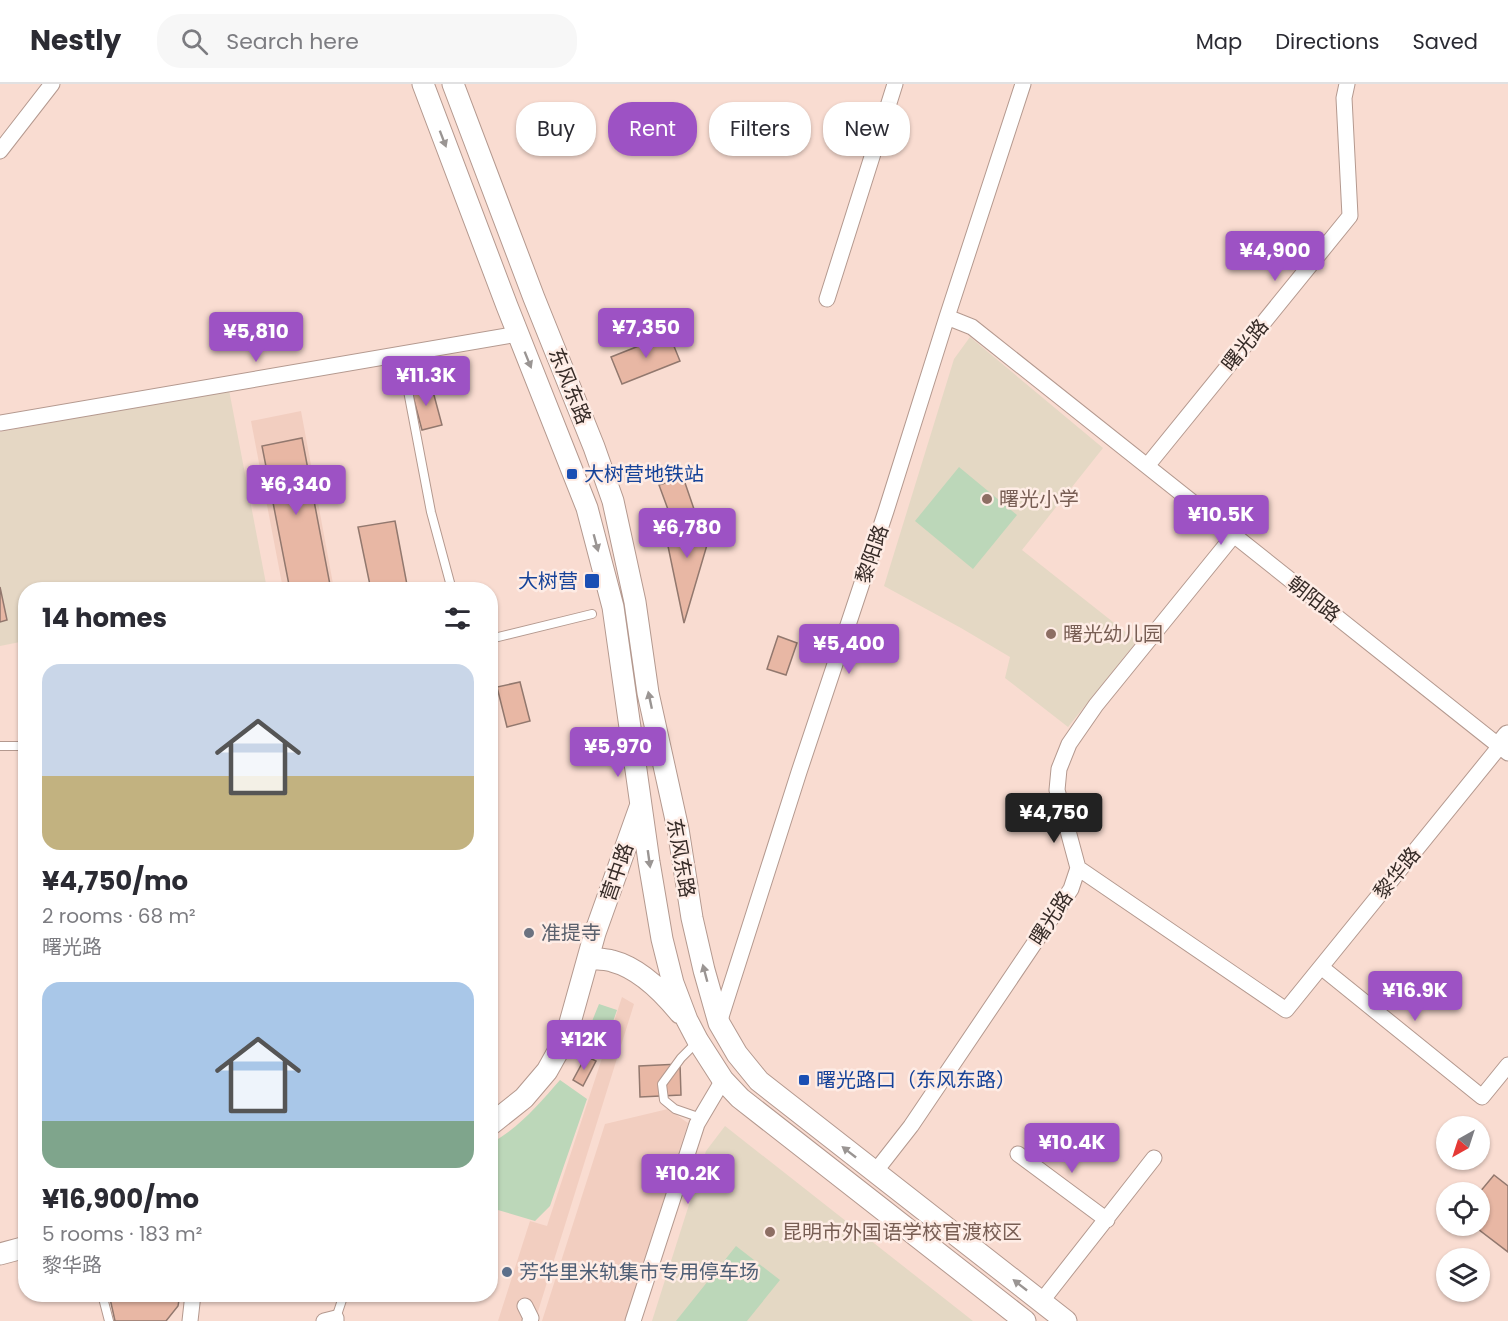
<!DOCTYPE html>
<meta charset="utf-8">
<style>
:root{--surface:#fff;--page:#f7f7f7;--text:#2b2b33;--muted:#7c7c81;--line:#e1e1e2;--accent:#9d52c4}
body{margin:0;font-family:Poppins,"Noto Sans SC",sans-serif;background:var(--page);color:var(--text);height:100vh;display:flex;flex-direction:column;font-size:22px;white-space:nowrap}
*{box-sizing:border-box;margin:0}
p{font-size:20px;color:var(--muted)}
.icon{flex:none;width:33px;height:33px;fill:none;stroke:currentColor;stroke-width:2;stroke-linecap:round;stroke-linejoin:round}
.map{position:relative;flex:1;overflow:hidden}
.panel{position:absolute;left:18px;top:498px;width:480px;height:720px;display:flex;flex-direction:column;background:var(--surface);border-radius:24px;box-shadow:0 2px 4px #0004}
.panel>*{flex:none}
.guide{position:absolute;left:516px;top:18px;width:570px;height:54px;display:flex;gap:12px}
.needle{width:39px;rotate:219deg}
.tools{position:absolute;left:1436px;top:1032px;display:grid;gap:12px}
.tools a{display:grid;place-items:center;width:54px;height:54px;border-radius:50%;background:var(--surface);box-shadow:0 2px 4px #0004;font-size:30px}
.price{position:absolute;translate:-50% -51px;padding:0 14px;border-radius:6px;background:var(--accent);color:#fff;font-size:20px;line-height:39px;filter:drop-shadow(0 2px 3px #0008)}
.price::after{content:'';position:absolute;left:50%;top:36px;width:18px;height:14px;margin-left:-9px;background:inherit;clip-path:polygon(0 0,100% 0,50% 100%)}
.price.current{background:#222;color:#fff}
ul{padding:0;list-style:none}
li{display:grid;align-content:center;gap:12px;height:318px;padding:0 24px}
li span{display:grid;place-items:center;height:186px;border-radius:18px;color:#555}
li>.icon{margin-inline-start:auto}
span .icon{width:108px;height:108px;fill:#fffc;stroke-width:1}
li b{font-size:26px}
h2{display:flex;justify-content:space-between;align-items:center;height:72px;padding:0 24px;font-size:26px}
.tag{padding:0 21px;border-radius:24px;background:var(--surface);box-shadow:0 2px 4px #0004;font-size:21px;line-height:54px}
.tag.current{background:var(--accent);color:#fff}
header{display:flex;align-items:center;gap:36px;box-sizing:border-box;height:84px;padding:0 30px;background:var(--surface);border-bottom:2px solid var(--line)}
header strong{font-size:28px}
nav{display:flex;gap:33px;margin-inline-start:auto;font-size:21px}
.search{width:420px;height:54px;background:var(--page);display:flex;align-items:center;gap:15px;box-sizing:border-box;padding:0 21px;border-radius:24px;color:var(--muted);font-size:22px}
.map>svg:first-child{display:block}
.built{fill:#f2cec0}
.industrial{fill:#e5d7c4}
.education{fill:#e4d8c4}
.green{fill:#bcd7b9}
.building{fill:#e8b7a4;stroke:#92786e;stroke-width:1.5}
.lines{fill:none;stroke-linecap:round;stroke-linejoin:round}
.lane-casing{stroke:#b4998f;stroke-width:10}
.street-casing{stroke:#b4998f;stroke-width:17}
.secondary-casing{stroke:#b4998f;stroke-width:23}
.lane{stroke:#fff;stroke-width:8}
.street{stroke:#fff;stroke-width:15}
.secondary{stroke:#fff;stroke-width:21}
.oneway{fill:#9a9593}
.transit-dot{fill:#1a4fb4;stroke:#feece5;stroke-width:2}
.education-dot{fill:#8d6e63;stroke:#feece5;stroke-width:2}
.worship-dot{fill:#6b7280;stroke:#feece5;stroke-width:2}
.service-dot{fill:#5c6f8a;stroke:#feece5;stroke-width:2}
.labels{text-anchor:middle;stroke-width:5;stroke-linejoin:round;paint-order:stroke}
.street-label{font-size:20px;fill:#362b27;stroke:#feece5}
.transit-label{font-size:20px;fill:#164399;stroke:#feece5;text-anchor:start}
.education-label{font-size:20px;fill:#785e54;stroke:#feece5;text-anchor:start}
.worship-label{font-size:20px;fill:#5b616d;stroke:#feece5;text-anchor:start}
.service-label{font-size:20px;fill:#4e5e75;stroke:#feece5;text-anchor:start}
</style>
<header>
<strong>Nestly</strong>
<div class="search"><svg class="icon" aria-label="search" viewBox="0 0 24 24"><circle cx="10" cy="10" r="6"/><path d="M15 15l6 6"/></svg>Search here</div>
<nav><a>Map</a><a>Directions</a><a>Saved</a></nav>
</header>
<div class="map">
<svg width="1508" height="1237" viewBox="0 0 1508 1237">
<rect width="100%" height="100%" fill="#f9dcd1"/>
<path class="built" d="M 301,327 L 334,505 L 283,505 L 251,337 Z
M 622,913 L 634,920 L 535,1237 L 498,1237 L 530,1137 L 547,1142 Z
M 668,1025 L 688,1039 L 625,1237 L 542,1237 L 605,1040 Z"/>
<path class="industrial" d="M 229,306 L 267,505 L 26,506 L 25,557 L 0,562 L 0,348 Z"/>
<path class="education" d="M 970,253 L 1103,364 L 1022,466 L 1137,557 L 1068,643 L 1005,594 L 1010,573 L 961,544 L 884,502 L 954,275 Z
M 725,1042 L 973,1237 L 652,1237 L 706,1067 Z"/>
<path class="green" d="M 959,383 L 1017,431 L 973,485 L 915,437 Z
M 599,920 L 617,926 L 601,973 L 582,962 Z
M 560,996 L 587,1015 L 550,1122 L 535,1137 L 491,1124 L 491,1059 C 519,1044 540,1019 560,996 Z
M 736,1162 L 780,1196 L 747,1237 L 676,1237 Z"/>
<path class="building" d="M 669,250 L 680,277 L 622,300 L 611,273 Z
M 431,300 L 442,341 L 422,346 L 411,305 Z
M 302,354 L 331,506 L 290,506 L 262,362 Z
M 683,393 L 696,431 L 673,439 L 659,401 Z
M 395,437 L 408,506 L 371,506 L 358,443 Z
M 664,443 L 712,444 L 684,539 Z
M 0,503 L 7,536 L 0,538 Z
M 778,552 L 797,559 L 786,591 L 767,585 Z
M 520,598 L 530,637 L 507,643 L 497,603 Z
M 586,972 L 596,977 L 583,1002 L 573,996 Z
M 680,980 L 681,1011 L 640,1013 L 639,982 Z
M 1494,1091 L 1508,1102 L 1508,1168 L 1474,1142 L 1479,1142 L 1479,1109 Z
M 109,1210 L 180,1210 L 178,1222 L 166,1237 L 115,1237 Z"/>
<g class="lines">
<g class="lane-casing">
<path id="lane" d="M 401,270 L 431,428 L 452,506
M 490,555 L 592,530
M 0,662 L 26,662
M 697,958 L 681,974 L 662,1000 L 664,1016 L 675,1025 L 701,1034
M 102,1210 L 109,1237
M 336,1234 L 344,1210"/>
</g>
<g class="street-casing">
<path id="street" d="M 0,67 L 52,0
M 827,215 L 895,0
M 947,233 L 972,243 L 1508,669
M 0,339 L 518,250
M 1147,382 L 1350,132 L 1344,14 L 1347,0
M 1078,784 L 1286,926 L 1500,662
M 1321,883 L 1482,1013 L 1508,981
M 719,939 L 799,688 L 886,427 L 947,233 L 1023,0
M 1018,1070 L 1107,1136
M 875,1088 L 911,1042 L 1071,805 L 1078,784 L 1057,706 L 1059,685 L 1069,660 L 1096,621 L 1234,451
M 1041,1218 L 1154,1074
M 525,1222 L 531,1234 L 530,1237
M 190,1237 L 193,1210
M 324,1237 L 336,1234 L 336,1237
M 633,1237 L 697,1040 L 723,996"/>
</g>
<g class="secondary-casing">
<path id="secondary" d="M 423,0 L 507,222 L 587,424 L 613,523 L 649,778 L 662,855 L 673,899 L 687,936 L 698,957 L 723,996 L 740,1014 L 1025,1237
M 453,0 L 534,214 L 594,363 L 613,417 L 635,518 L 648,609 L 678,745 L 692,834 L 704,886 L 719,939 L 737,970 L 759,997 L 1066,1237
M 1500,662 L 1508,652
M 588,874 C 596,875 605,875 612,877 C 639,884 663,908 680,929
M 490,1041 L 524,1014 L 547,987 L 566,953 L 595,849 L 640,723
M 0,1170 L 26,1163"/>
</g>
<use href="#lane" class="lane"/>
<use href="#street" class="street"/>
<use href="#secondary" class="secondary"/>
</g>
<defs><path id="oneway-solid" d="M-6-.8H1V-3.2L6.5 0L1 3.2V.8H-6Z" transform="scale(1.5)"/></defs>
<g class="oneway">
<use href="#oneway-solid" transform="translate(443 55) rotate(69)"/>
<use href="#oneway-solid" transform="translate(528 276) rotate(68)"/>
<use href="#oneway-solid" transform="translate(596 459) rotate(75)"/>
<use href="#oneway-solid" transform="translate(650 616) rotate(-102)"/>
<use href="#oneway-solid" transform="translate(649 775) rotate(82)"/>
<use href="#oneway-solid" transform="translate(705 889) rotate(-105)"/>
<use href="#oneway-solid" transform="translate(849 1068) rotate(-142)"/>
<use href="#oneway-solid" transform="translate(1020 1201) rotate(-142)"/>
</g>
<g class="transit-dot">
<rect x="566" y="384" width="12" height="12" rx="3"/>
<rect x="584" y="489" width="16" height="16" rx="3"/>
<rect x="798" y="990" width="12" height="12" rx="3"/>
</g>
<g class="education-dot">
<circle cx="987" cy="415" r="6"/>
<circle cx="1051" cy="550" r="6"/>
<circle cx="770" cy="1148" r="6"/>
</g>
<circle class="worship-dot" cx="529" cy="849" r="6"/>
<circle class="service-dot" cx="507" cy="1188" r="6"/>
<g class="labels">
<g class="street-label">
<text transform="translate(1245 261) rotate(-51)" y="7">曙光路</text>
<text transform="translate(570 302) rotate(68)" y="7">东风东路</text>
<text transform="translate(872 470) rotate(-71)" y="7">黎阳路</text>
<text transform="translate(1314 515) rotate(38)" y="7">朝阳路</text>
<text transform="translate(681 774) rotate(80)" y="7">东风东路</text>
<text transform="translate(617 788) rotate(-71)" y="7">营中路</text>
<text transform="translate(1397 789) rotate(-51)" y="7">黎华路</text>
<text transform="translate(1051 834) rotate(-57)" y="7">曙光路</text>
</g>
<g class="transit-label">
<text x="584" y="397">大树营地铁站</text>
<text x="578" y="504" text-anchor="end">大树营</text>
<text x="816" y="1003">曙光路口（东风东路）</text>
</g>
<g class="education-label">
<text x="999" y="422">曙光小学</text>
<text x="1063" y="557">曙光幼儿园</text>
<text x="782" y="1155">昆明市外国语学校官渡校区</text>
</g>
<g class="worship-label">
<text x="541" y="856">准提寺</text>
</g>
<g class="service-label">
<text x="519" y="1195">芳华里米轨集市专用停车场</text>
</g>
</g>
</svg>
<div class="tools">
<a><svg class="needle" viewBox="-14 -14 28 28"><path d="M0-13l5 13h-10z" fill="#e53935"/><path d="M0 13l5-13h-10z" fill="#7c7c81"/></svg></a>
<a><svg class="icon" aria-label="locate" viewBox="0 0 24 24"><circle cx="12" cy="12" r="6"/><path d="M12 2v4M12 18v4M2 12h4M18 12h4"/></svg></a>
<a><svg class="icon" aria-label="layers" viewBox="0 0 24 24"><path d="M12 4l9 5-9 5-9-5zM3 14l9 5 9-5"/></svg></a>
</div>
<b class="price" style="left:1275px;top:198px">¥4,900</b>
<b class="price" style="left:646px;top:275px">¥7,350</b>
<b class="price" style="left:256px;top:279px">¥5,810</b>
<b class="price" style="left:426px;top:323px">¥11.3K</b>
<b class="price" style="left:296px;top:432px">¥6,340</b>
<b class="price" style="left:1221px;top:462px">¥10.5K</b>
<b class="price" style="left:687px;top:475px">¥6,780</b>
<b class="price" style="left:849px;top:591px">¥5,400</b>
<b class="price" style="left:618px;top:694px">¥5,970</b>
<b class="price current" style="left:1054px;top:760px">¥4,750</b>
<b class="price" style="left:1415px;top:938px">¥16.9K</b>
<b class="price" style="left:584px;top:987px">¥12K</b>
<b class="price" style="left:1072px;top:1090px">¥10.4K</b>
<b class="price" style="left:688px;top:1121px">¥10.2K</b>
<div class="guide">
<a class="tag">Buy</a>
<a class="tag current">Rent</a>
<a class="tag">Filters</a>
<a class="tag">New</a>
</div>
<section class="panel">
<h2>14 homes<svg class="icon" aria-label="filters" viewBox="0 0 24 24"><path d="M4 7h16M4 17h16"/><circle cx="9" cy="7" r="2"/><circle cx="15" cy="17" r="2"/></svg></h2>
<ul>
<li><span style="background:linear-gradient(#c9d6e8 60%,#c2b280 0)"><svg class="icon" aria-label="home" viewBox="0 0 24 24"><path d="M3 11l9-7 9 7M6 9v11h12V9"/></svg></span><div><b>¥4,750/mo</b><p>2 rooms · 68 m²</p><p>曙光路</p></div></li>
<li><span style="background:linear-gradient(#a9c7e8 75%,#7fa58c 0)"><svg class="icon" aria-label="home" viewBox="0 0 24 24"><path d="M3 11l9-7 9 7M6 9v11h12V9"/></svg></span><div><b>¥16,900/mo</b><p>5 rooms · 183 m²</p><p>黎华路</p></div></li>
</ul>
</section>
</div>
